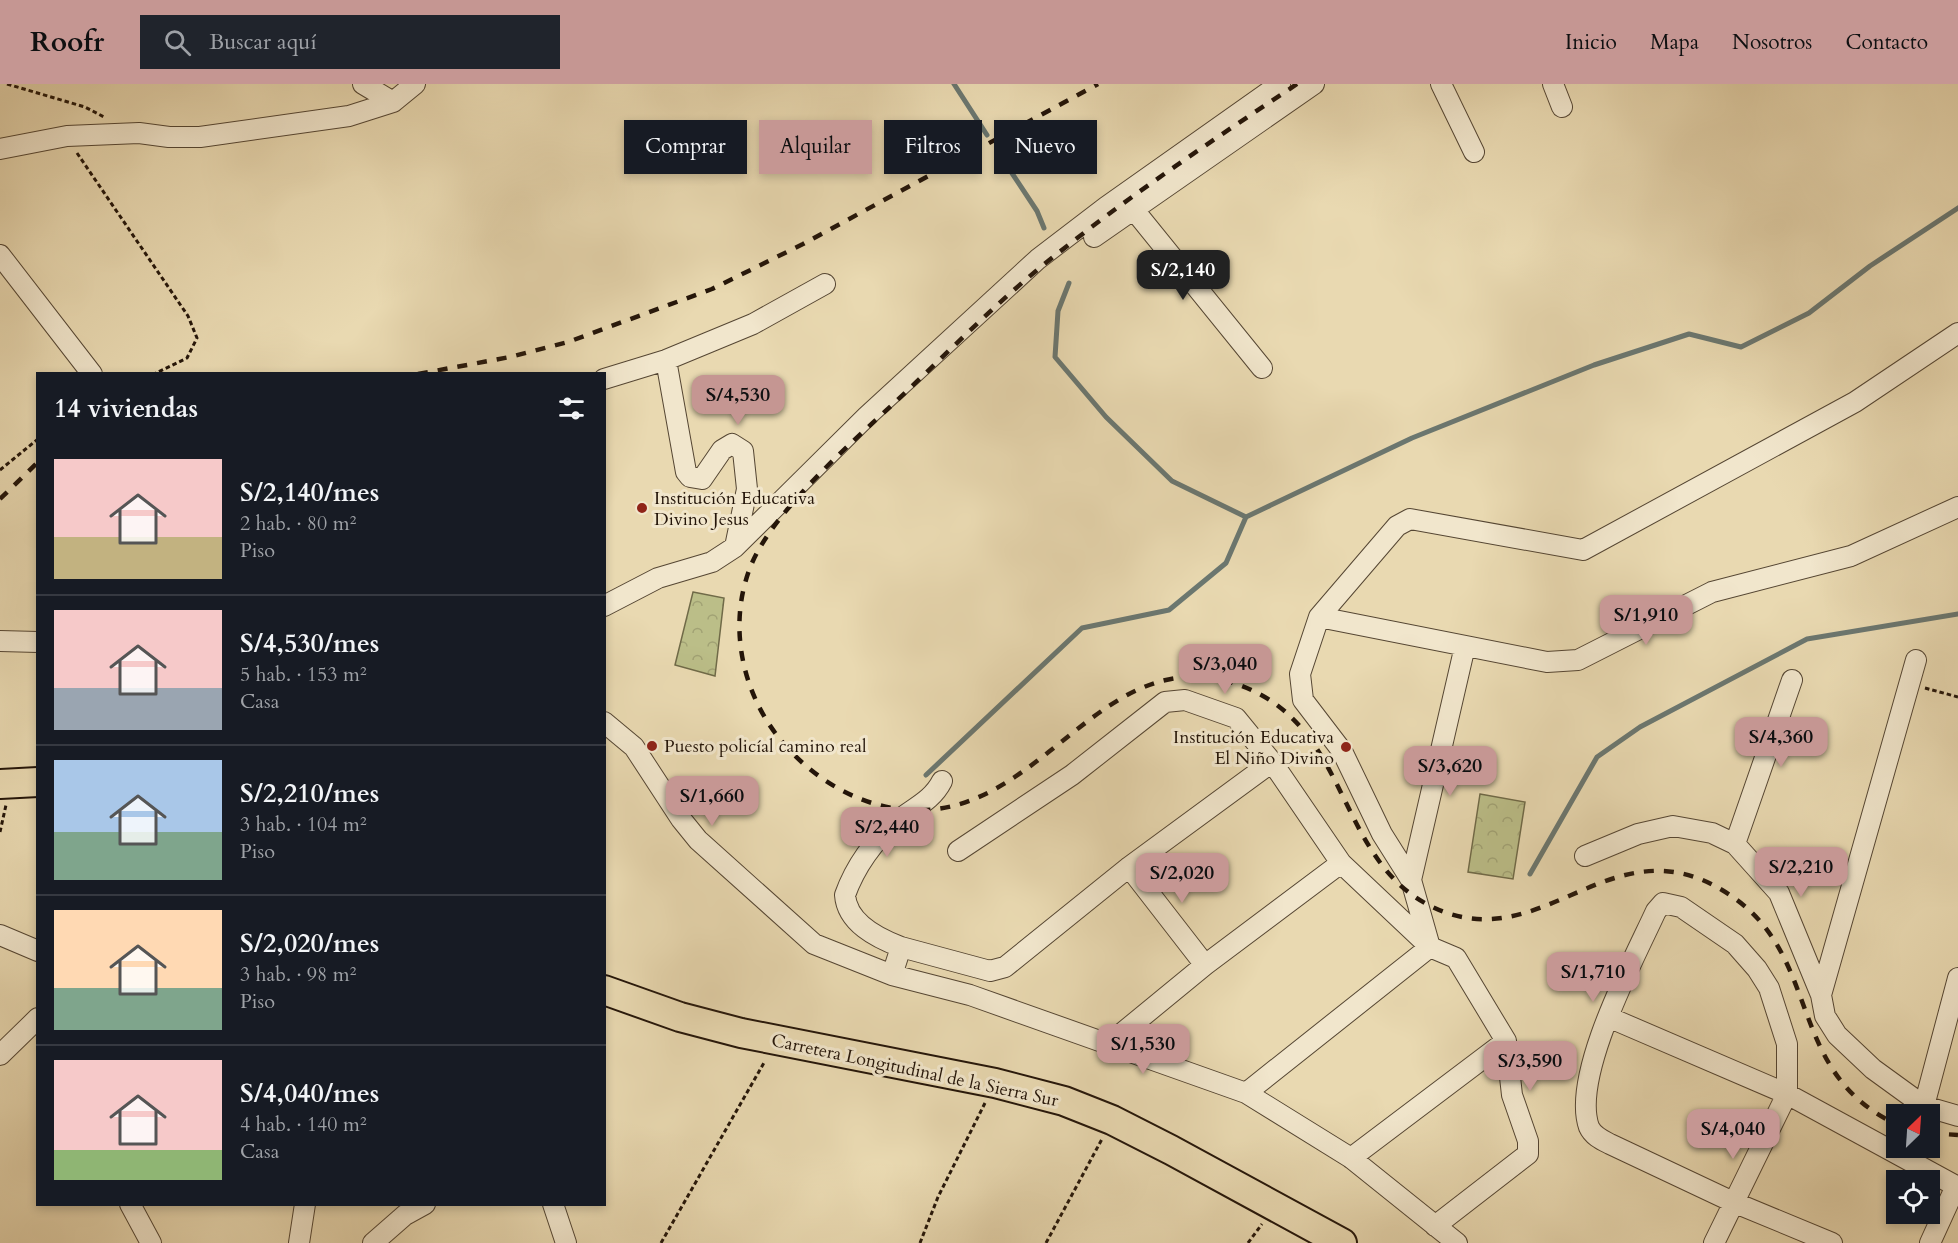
<!DOCTYPE html>
<html lang="es">
<meta charset="utf-8">
<style>
:root{--surface:#171b24;--page:#20242c;--text:#f1f3f6;--muted:#9ea1a6;--line:#363941;--accent:#c59692}
body{margin:0;font-family:Cardo,serif;background:var(--page);color:var(--text);height:100vh;display:flex;flex-direction:column;font-size:22px;white-space:nowrap}
*{box-sizing:border-box;margin:0}
p{font-size:20px;color:var(--muted)}
.icon{flex:none;width:33px;height:33px;fill:none;stroke:currentColor;stroke-width:2;stroke-linecap:round;stroke-linejoin:round}
.map{position:relative;flex:1;overflow:hidden}
.sheet{position:absolute;left:36px;top:288px;width:570px;height:834px;display:flex;flex-direction:column;background:var(--surface);border-radius:0px;box-shadow:0 3px 9px #0003}
.sheet>*{flex:none}
.top-card{position:absolute;left:624px;top:36px;width:570px;height:54px;display:flex;gap:12px}
.needle{width:39px;rotate:25deg}
.buttons{position:absolute;left:1886px;top:1020px;display:grid;gap:12px}
.buttons a{display:grid;place-items:center;width:54px;height:54px;border-radius:0px;background:var(--surface);box-shadow:0 3px 9px #0003;font-size:30px}
.price{position:absolute;translate:-50% -51px;padding:0 14px;border-radius:12px;background:var(--accent);color:#111;font-size:20px;line-height:39px;filter:drop-shadow(0 2px 3px #0008)}
.price::after{content:'';position:absolute;left:50%;top:36px;width:18px;height:14px;margin-left:-9px;background:inherit;clip-path:polygon(0 0,100% 0,50% 100%)}
.price.active{background:#222;color:#fff}
ul{padding:0;list-style:none}
li{display:flex;align-items:center;gap:18px;height:150px;padding:0 18px}
li+li{border-top:2px solid var(--line)}
li span{display:grid;place-items:center;flex:none;width:168px;height:120px;border-radius:0px;color:#555}
li>.icon{margin-inline-start:auto}
span .icon{width:72px;height:72px;fill:#fffc;stroke-width:1}
li b{font-size:26px}
h2{display:flex;justify-content:space-between;align-items:center;height:72px;padding:0 18px;font-size:26px}
.chip{padding:0 21px;border-radius:0px;background:var(--surface);box-shadow:0 3px 9px #0003;font-size:21px;line-height:54px}
.chip.active{background:var(--accent);color:#111}
header{display:flex;align-items:center;gap:36px;box-sizing:border-box;height:84px;padding:0 30px;background:var(--accent);color:#111}
header strong{font-size:28px}
nav{display:flex;gap:33px;margin-inline-start:auto;font-size:21px}
.search{width:420px;height:54px;background:var(--page);display:flex;align-items:center;gap:15px;box-sizing:border-box;padding:0 21px;border-radius:0px;color:var(--muted);font-size:22px}
.map>svg:first-child{display:block}
.park{fill:url(#park-crowns);stroke:#706a48;stroke-width:1.5}
.lines{fill:none;stroke-linecap:round;stroke-linejoin:round}
.stream{stroke:#6b7770;stroke-width:5}
.minor-casing{stroke:#554633;stroke-width:22}
.highway-casing{stroke:#241509;stroke-width:32}
.path{stroke:#241509;stroke-width:3;stroke-dasharray:4.5 3;stroke-linecap:butt}
.minor{stroke:#f1e6cc;stroke-width:20}
.highway{stroke:#e9d9b1;stroke-width:28}
.rail{stroke:#241509;stroke-width:4.5;stroke-dasharray:10 10;stroke-linecap:butt}
.poi-dot{fill:#8f2418;stroke:#f1e6cc;stroke-width:2}
.labels{text-anchor:middle;stroke-width:6;stroke-linejoin:round;paint-order:stroke}
.poi-label{font-size:18px;fill:#241509;stroke:#f1e6cc;text-anchor:start}
.street-label{font-size:18px;fill:#241509;stroke:#f1e6cc}
</style>
<header>
<strong>Roofr</strong>
<div class="search"><svg class="icon" aria-label="search" viewBox="0 0 24 24"><circle cx="10" cy="10" r="6"/><path d="M15 15l6 6"/></svg>Buscar aquí</div>
<nav><a>Inicio</a><a>Mapa</a><a>Nosotros</a><a>Contacto</a></nav>
</header>
<div class="map">
<svg width="1958" height="1159" viewBox="0 0 1958 1159">
<defs>
<pattern id="park-crowns" width="20" height="18" patternUnits="userSpaceOnUse" patternTransform="scale(1.5)"><rect width="20" height="18" fill="#bbbe88"/><path d="M2 6a3 3 0 1 1 6 0M12 15a3 3 0 1 1 6 0" fill="none" stroke="#a1a274"/></pattern>
</defs>
<rect width="100%" height="100%" fill="#e9d9b1"/>
<filter id="stains"><feTurbulence type="fractalNoise" baseFrequency=".00333" numOctaves="4"/><feColorMatrix values="0 0 0 0 .2 0 0 0 0 .09 0 0 0 0 .02 0 0 0 .5 -.17"/></filter>
<radialGradient id="worn" r=".72"><stop offset=".6" stop-color="#630" stop-opacity="0"/><stop offset="1" stop-color="#630" stop-opacity=".3"/></radialGradient>
<path class="park" d="M 693,508 L 724,514 L 715,592 L 675,581 Z
M 1480,710 L 1525,718 L 1513,795 L 1468,788 Z"/>
<g class="lines">
<path class="stream" d="M 954,0 L 987,51
M 1000,71 L 1037,127 L 1044,144
M 1069,199 L 1058,227 L 1055,273 L 1106,333 L 1172,397 L 1246,433
M 926,691 L 1082,544 L 1169,526 L 1226,479 L 1246,433 L 1412,354 L 1594,281 L 1689,250 L 1741,263 L 1809,229 L 1870,182 L 1958,124
M 1530,790 L 1597,673 L 1640,643 L 1807,555 L 1958,530"/>
<g class="minor-casing">
<path id="minor" d="M 363,0 L 393,18
M 1441,0 L 1474,68
M 1553,0 L 1562,23
M 0,65 L 67,52 L 139,49 L 169,53 L 200,53 L 349,32 L 393,18 L 415,0
M 1134,126 L 1262,284
M 1094,153 L 1314,0
M 0,171 L 92,290
M 666,276 L 686,388 L 690,393 L 702,395 L 722,366 L 732,360 L 743,367 L 747,405 L 735,463
M 604,295 L 666,276 L 753,240 L 825,200
M 604,522 L 658,494 L 712,478 L 735,463 L 867,332 L 1038,175 L 1106,123 L 1280,0
M 1319,533 L 1547,578 L 1578,576 L 1712,508 L 1851,472 L 1958,423
M 0,557 L 38,558
M 604,638 L 634,663 L 681,735 L 698,756 L 814,860 L 892,891 L 970,911 L 1246,1009 L 1351,1074 L 1457,1159
M 1735,760 L 1792,596
M 958,767 L 1072,691 L 1165,618 L 1185,616 L 1236,634 L 1272,678 L 1341,779 L 1430,863 L 1456,874 L 1506,957 L 1512,1011 L 1528,1057 L 1528,1070 L 1435,1142
M 1585,772 L 1638,750 L 1673,742 L 1712,749 L 1735,760 L 1779,809 L 1821,911 L 1825,932 L 1837,951 L 1873,985 L 1924,1022 L 1958,1032
M 1129,783 L 1205,881
M 1411,796 L 1382,750 L 1342,667 L 1303,616 L 1300,590 L 1319,533 L 1397,442 L 1410,435 L 1583,466 L 1855,318 L 1958,249
M 0,851 L 38,867
M 901,863 C 877,854 847,839 845,811 C 855,783 874,756 896,738 C 913,724 932,717 942,697
M 1430,863 L 1411,796 L 1465,562
M 892,891 L 901,863 L 990,887 L 1005,883 L 1129,783 L 1272,678
M 1821,911 L 1916,576
M 1608,933 L 1787,1010 L 1956,1102 L 1930,1159
M 1110,959 L 1205,881 L 1341,779
M 0,971 L 38,934
M 1246,1009 L 1430,863
M 1924,1022 L 1958,894
M 1351,1074 L 1506,957
M 130,1120 L 151,1159
M 553,1120 L 566,1159
M 299,1159 L 305,1120
M 373,1159 L 405,1131 L 425,1120
M 1714,1159 L 1787,1010 L 1787,960 L 1769,904 L 1757,885 L 1735,860 L 1681,823 L 1663,819 L 1656,827 C 1634,875 1571,992 1589,1043 C 1593,1052 1602,1056 1610,1060 L 1733,1118 L 1832,1159"/>
</g>
<g class="highway-casing">
<path id="highway" d="M 0,700 L 38,698
M 604,906 L 680,933 L 741,949 L 995,999 L 1064,1017 L 1112,1036 L 1171,1066 L 1342,1159"/>
</g>
<path class="path" d="M 7,0 L 85,23 L 104,33
M 77,69 L 188,232 L 197,254 L 187,274 L 154,290
M 0,386 L 38,355
M 1925,604 L 1958,613
M 0,748 L 6,721
M 661,1159 L 765,977
M 920,1159 L 938,1113 L 985,1019
M 1046,1159 L 1102,1055
M 1248,1159 L 1262,1140"/>
<use href="#minor" class="minor"/>
<use href="#highway" class="highway"/>
<path class="rail" d="M 1297,0 C 1216,54 1133,109 1057,170 C 998,216 946,271 892,321 C 849,361 775,426 752,479 C 730,531 738,590 767,637 C 798,686 854,724 912,726 C 1045,732 1102,553 1239,601 C 1357,643 1333,789 1447,829 C 1553,865 1621,730 1737,816 C 1821,878 1788,989 1896,1040
M 418,290 L 510,273 L 568,258 L 712,205 L 803,160 L 1098,0
M 0,415 L 38,378
M 1929,1049 L 1958,1051"/>
</g>
<g class="poi-dot">
<circle cx="642" cy="424" r="6"/>
<circle cx="652" cy="662" r="6"/>
<circle cx="1346" cy="663" r="6"/>
</g>
<g class="labels">
<g class="poi-label">
<text x="654" y="420">Institución Educativa<tspan x="654" dy="21">Divino Jesus</tspan></text>
<text x="1334" y="659" text-anchor="end">Institución Educativa<tspan x="1334" dy="21">El Niño Divino</tspan></text>
<text x="664" y="668">Puesto policíal camino real</text>
</g>
<g class="street-label">
<text transform="translate(915 986) rotate(12)" y="6">Carretera Longitudinal de la Sierra Sur</text>
</g>
</g>
<rect width="100%" height="100%" filter="url(#stains)"/>
<rect width="100%" height="100%" fill="url(#worn)"/>
</svg>
<div class="buttons">
<a><svg class="needle" viewBox="-14 -14 28 28"><path d="M0-13l5 13h-10z" fill="#e53935"/><path d="M0 13l5-13h-10z" fill="#9ea1a6"/></svg></a>
<a><svg class="icon" aria-label="locate" viewBox="0 0 24 24"><circle cx="12" cy="12" r="6"/><path d="M12 2v4M12 18v4M2 12h4M18 12h4"/></svg></a>
</div>
<b class="price active" style="left:1183px;top:217px">S/2,140</b>
<b class="price" style="left:738px;top:342px">S/4,530</b>
<b class="price" style="left:1646px;top:562px">S/1,910</b>
<b class="price" style="left:1225px;top:611px">S/3,040</b>
<b class="price" style="left:1781px;top:684px">S/4,360</b>
<b class="price" style="left:1450px;top:713px">S/3,620</b>
<b class="price" style="left:712px;top:743px">S/1,660</b>
<b class="price" style="left:887px;top:774px">S/2,440</b>
<b class="price" style="left:1801px;top:814px">S/2,210</b>
<b class="price" style="left:1182px;top:820px">S/2,020</b>
<b class="price" style="left:1593px;top:919px">S/1,710</b>
<b class="price" style="left:1143px;top:991px">S/1,530</b>
<b class="price" style="left:1530px;top:1008px">S/3,590</b>
<b class="price" style="left:1733px;top:1076px">S/4,040</b>
<div class="top-card">
<a class="chip">Comprar</a>
<a class="chip active">Alquilar</a>
<a class="chip">Filtros</a>
<a class="chip">Nuevo</a>
</div>
<section class="sheet">
<h2>14 viviendas<svg class="icon" aria-label="filters" viewBox="0 0 24 24"><path d="M4 7h16M4 17h16"/><circle cx="9" cy="7" r="2"/><circle cx="15" cy="17" r="2"/></svg></h2>
<ul>
<li><span style="background:linear-gradient(#f6c9c9 65%,#c2b280 0)"><svg class="icon" aria-label="home" viewBox="0 0 24 24"><path d="M3 11l9-7 9 7M6 9v11h12V9"/></svg></span><div><b>S/2,140/mes</b><p>2 hab. · 80 m²</p><p>Piso</p></div></li>
<li><span style="background:linear-gradient(#f6c9c9 65%,#9aa5b1 0)"><svg class="icon" aria-label="home" viewBox="0 0 24 24"><path d="M3 11l9-7 9 7M6 9v11h12V9"/></svg></span><div><b>S/4,530/mes</b><p>5 hab. · 153 m²</p><p>Casa</p></div></li>
<li><span style="background:linear-gradient(#a9c7e8 60%,#7fa58c 0)"><svg class="icon" aria-label="home" viewBox="0 0 24 24"><path d="M3 11l9-7 9 7M6 9v11h12V9"/></svg></span><div><b>S/2,210/mes</b><p>3 hab. · 104 m²</p><p>Piso</p></div></li>
<li><span style="background:linear-gradient(#ffd9b3 65%,#7fa58c 0)"><svg class="icon" aria-label="home" viewBox="0 0 24 24"><path d="M3 11l9-7 9 7M6 9v11h12V9"/></svg></span><div><b>S/2,020/mes</b><p>3 hab. · 98 m²</p><p>Piso</p></div></li>
<li><span style="background:linear-gradient(#f6c9c9 75%,#8fb573 0)"><svg class="icon" aria-label="home" viewBox="0 0 24 24"><path d="M3 11l9-7 9 7M6 9v11h12V9"/></svg></span><div><b>S/4,040/mes</b><p>4 hab. · 140 m²</p><p>Casa</p></div></li>
</ul>
</section>
</div>
